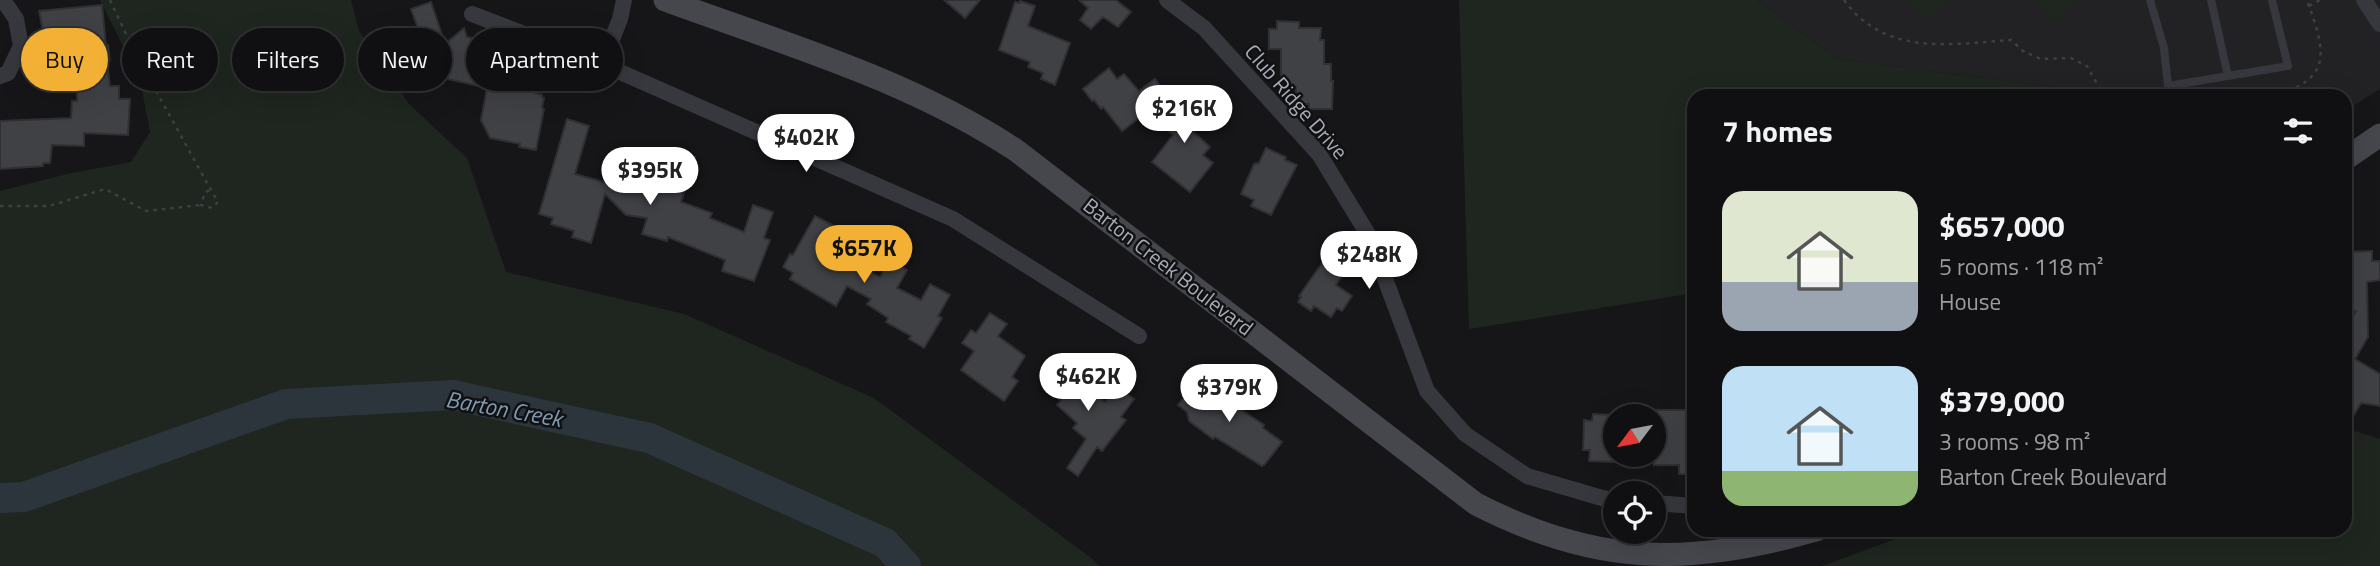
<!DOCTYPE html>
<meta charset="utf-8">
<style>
:root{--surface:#101012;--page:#1e1e20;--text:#f1f3f6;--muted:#9c9d9f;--line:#303032;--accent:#f2b134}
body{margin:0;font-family:"Titillium Web",sans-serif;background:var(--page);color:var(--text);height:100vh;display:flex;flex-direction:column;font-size:26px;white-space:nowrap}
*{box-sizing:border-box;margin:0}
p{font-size:23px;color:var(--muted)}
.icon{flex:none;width:38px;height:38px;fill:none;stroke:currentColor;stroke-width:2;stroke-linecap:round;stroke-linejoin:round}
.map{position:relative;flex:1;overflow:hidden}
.details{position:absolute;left:1687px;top:89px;width:665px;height:448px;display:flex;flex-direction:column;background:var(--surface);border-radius:21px;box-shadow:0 7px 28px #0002,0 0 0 2px var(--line)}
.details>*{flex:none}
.top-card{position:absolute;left:21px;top:28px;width:665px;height:63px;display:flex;gap:14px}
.needle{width:46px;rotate:238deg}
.controls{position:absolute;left:1603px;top:404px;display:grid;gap:14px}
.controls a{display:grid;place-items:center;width:63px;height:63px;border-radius:50%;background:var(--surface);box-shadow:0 7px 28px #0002,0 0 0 2px var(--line);font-size:35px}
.price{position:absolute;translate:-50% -60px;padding:0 16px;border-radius:24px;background:#fff;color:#222;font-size:23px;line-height:46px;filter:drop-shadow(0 2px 4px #0008)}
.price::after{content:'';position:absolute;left:50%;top:42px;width:21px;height:16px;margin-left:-10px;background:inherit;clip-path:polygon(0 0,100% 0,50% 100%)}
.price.on{background:var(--accent);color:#111}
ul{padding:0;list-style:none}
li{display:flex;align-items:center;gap:21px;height:175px;padding:0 35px}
li span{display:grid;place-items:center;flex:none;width:196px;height:140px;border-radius:21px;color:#555}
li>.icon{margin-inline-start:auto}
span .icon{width:84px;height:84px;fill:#fffc;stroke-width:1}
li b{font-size:30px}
h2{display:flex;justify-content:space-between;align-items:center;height:84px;padding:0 35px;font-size:30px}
.chip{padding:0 24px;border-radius:32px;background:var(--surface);box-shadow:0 7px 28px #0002,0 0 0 2px var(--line);font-size:24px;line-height:63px}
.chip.on{background:var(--accent);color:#111}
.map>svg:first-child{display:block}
.built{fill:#222225}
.green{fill:#1e261f}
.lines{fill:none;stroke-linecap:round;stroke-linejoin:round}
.river{stroke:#2c353c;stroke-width:30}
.building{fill:#404145;stroke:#303034;stroke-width:2}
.path{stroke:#3d3f44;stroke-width:2.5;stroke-dasharray:3.5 5;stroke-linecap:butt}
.lane{stroke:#37383d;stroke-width:8}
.street{stroke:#37383d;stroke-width:16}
.secondary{stroke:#45474d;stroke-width:23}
.labels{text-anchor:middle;stroke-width:5;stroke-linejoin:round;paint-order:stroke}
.street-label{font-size:21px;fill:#a8adb8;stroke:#111113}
.water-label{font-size:23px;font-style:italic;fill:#7f9bb3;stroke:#111113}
</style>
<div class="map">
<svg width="2380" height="566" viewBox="0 0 2380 566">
<rect width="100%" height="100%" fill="#161618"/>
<path class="built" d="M 1757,0 L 2380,0 L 2380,89 L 2345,111 L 2345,96 L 2123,96 L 1838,59 Z"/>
<path class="green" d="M 100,0 L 351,0 L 359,31 L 409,104 L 467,158 L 506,272 L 684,314 L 874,398 L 1090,557 L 1099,566 L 0,566 L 0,191 L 67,174 L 131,162 L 150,132 L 140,80 Z
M 1459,0 L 1757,0 L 1838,59 L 2123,96 L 1694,96 L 1694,293 L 1469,329 Z
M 1908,0 L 1951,0 L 1928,21 Z
M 2033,0 L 2079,0 L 2054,23 Z
M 2345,428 L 2380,439 L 2380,566 L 1822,566 L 1920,530 L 2345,530 Z"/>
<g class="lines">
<path class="river" d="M 0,498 L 24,497 L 286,404 L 453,395 L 649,438 L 885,543 L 906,566"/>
</g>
<path class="building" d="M 944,0 L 980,0 L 965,18 Z
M 1079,0 L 1116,0 L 1131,12 L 1118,27 L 1103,17 L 1091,29 L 1080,20 L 1088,8 Z
M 1020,1 L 1035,6 L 1028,26 L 1070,43 L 1055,85 L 1041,79 L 1043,73 L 1028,67 L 1030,62 L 999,50 L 1015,2 L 1019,3 Z
M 431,2 L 445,44 L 464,28 L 467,37 L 520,49 L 514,79 L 536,83 L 535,93 L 542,95 L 542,97 L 544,98 L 542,108 L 544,109 L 536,150 L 519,147 L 520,144 L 490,138 L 481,120 L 487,88 L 439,77 L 441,68 L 414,62 L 420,34 L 411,9 Z
M 102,5 L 106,45 L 108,45 L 110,60 L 107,60 L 110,86 L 119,86 L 119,99 L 130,99 L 128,135 L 84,133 L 84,146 L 52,145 L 50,163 L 43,163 L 43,166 L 0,169 L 0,121 L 71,118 L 72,101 L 77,101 L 78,70 L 66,72 L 65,62 L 61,63 L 59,34 L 44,36 L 39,11 Z
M 1277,21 L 1299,22 L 1299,28 L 1321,28 L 1320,40 L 1324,40 L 1324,64 L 1331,64 L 1331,81 L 1333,81 L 1332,109 L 1309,109 L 1309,104 L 1296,104 L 1296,88 L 1288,87 L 1288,81 L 1281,81 L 1281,49 L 1269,49 L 1269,29 L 1277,29 Z
M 1109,68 L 1117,79 L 1124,74 L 1139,91 L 1155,79 L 1168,96 L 1122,131 L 1103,107 L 1101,109 L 1094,100 L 1092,101 L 1083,89 Z
M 1181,89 L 1200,97 L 1187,126 L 1210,147 L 1203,155 L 1213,163 L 1190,192 L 1152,162 L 1173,135 L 1164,127 Z
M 567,119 L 589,126 L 575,174 L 625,188 L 631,172 L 634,173 L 637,162 L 670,173 L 677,151 L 695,157 L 681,202 L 712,213 L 710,218 L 744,232 L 753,205 L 773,212 L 764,238 L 770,240 L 754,281 L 722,271 L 725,260 L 668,237 L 667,241 L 642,234 L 647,218 L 626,215 L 605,194 L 591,243 L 572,237 L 574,231 L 551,224 L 553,218 L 539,214 Z
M 1266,148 L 1286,157 L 1285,160 L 1297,165 L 1271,215 L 1251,206 L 1254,200 L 1241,194 L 1254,164 L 1259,163 Z
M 815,216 L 832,225 L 821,244 L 880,277 L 889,260 L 907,270 L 897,288 L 921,300 L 930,284 L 950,295 L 938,316 L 942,318 L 924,348 L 909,339 L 911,336 L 886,322 L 888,318 L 867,304 L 871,299 L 847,286 L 836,306 L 790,279 L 793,273 L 783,267 L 790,254 L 793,255 Z
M 1342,242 L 1355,251 L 1350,257 L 1353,260 L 1336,285 L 1352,296 L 1342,311 L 1337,308 L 1331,317 L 1314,306 L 1311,311 L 1298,302 L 1301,297 L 1299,296 L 1334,246 L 1338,249 Z
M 2372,251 L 2372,261 L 2380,261 L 2380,280 L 2367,282 L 2368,337 L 2355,359 L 2380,374 L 2380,406 L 2361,403 L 2345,430 L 2345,330 L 2356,311 L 2345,311 L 2345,261 L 2347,261 L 2347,252 Z
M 990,313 L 1007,324 L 998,336 L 1025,356 L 1012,377 L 1018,381 L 1004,401 L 961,370 L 974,351 L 962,343 L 971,330 L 976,333 Z
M 1064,362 L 1081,375 L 1076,381 L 1105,402 L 1117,387 L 1134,399 L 1121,417 L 1126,420 L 1102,451 L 1097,447 L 1078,476 L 1067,468 L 1086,439 L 1073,428 L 1077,423 L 1057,405 L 1061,400 L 1043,387 L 1059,365 L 1061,366 Z
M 1197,380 L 1264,425 L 1263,428 L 1282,442 L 1265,464 L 1262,466 L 1215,437 L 1213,439 L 1189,421 L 1187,412 L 1178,405 Z
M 1654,410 L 1694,410 L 1694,474 L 1679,474 L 1679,465 L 1654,465 Z
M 1593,414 L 1615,415 L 1615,462 L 1589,461 L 1590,450 L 1583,450 L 1584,420 L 1592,421 Z"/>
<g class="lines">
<path class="path" d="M 110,0 L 135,53 L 211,190 L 218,202 L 212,208 L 201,205 L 205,192 L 211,190
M 1844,0 C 1885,57 1951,44 2011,40 L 2023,51 L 2041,59 L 2071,58 L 2087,66 L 2104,96
M 2309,6 L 2320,0
M 2272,96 C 2335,79 2325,51 2307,0
M 0,206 L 49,206 L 105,189 L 146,211 L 201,205"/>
<path class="lane" d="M 2150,0 L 2164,48 L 2168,86 L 2288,66 L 2272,0
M 2211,0 L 2228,76"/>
<path class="street" d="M 1167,0 L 1204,28 L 1319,154 L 1369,236 L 1427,391 L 1465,434 L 1527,476 L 1602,498 L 1615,500
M 2364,0 L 2380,24
M 472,14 L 602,64 L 953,219 L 1139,336
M 602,64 L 620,19 L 624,0
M 0,76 L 8,73 L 21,46 L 16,19 L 3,0
M 1654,503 L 1694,506"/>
<path class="secondary" d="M 665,0 C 785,44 910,80 1017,151 L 1476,504 C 1597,566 1688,566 1816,530
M 2345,159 L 2380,135"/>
</g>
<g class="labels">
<g class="street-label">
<text transform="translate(1296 102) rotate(49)" y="7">Club Ridge Drive</text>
<text transform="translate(1168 267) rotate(38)" y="7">Barton Creek Boulevard</text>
</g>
<g class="water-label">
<text transform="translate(504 409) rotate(10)" y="8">Barton Creek</text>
</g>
</g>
</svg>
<div class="controls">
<a><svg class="needle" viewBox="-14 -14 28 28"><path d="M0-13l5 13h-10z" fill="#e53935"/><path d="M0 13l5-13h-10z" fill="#9c9d9f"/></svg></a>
<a><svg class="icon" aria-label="locate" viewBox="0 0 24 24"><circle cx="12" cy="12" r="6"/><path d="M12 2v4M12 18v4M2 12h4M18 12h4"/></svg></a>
</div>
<b class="price" style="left:1184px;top:145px">$216K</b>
<b class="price" style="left:806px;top:174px">$402K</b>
<b class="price" style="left:650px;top:207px">$395K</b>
<b class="price on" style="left:864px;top:285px">$657K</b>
<b class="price" style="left:1369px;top:291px">$248K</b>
<b class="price" style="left:1088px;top:413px">$462K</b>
<b class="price" style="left:1229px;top:424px">$379K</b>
<div class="top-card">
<a class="chip on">Buy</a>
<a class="chip">Rent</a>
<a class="chip">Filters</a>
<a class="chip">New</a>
<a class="chip">Apartment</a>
</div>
<section class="details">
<h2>7 homes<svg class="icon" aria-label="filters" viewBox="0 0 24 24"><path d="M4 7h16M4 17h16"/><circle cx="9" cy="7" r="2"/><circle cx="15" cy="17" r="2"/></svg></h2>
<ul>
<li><span style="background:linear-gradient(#dfe7d0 65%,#9aa5b1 0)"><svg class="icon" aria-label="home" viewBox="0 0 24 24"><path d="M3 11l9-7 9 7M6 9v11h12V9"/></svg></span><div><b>$657,000</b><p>5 rooms · 118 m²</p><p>House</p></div></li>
<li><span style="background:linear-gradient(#bfe0f5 75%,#8fb573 0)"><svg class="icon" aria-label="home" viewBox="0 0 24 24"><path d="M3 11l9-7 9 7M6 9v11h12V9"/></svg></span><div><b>$379,000</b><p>3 rooms · 98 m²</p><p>Barton Creek Boulevard</p></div></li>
</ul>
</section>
</div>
